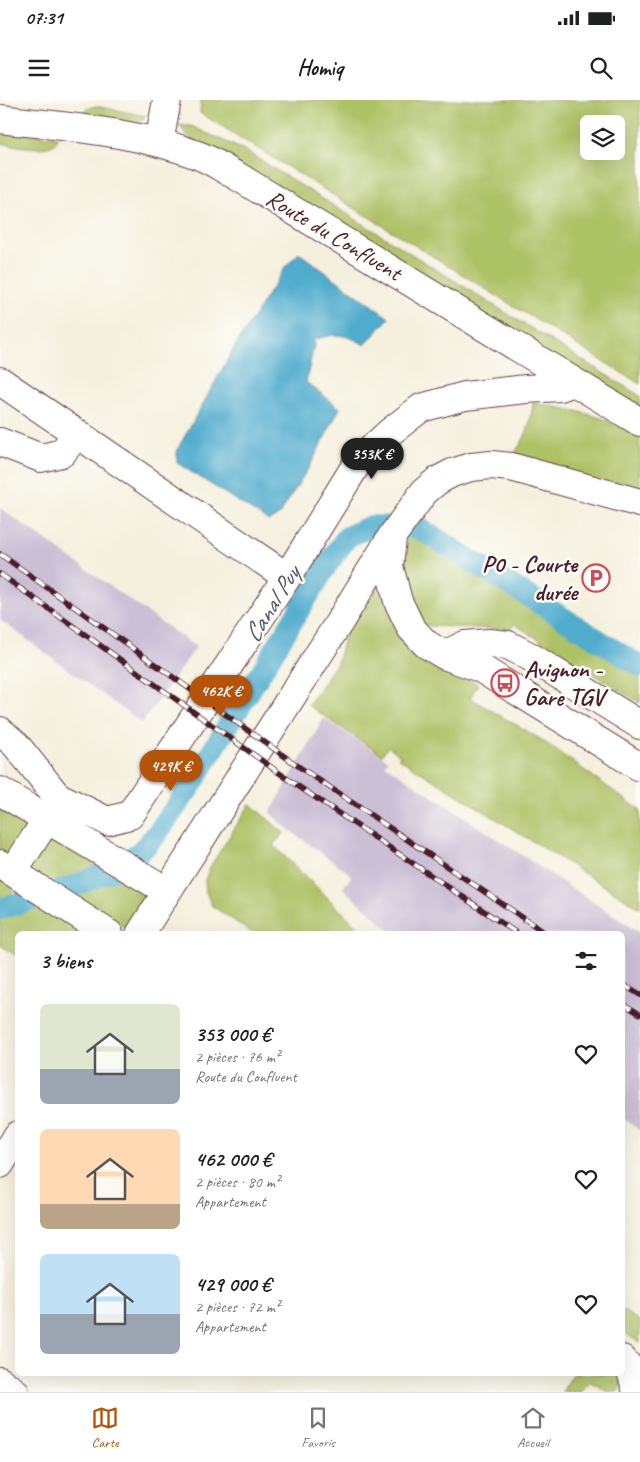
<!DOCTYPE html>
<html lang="fr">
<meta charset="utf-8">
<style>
:root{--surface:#fff;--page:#f6f6f6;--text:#202124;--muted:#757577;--line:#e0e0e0;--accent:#b45309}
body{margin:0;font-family:Caveat,sans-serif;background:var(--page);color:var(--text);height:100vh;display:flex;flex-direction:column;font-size:19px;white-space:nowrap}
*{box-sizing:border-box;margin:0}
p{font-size:16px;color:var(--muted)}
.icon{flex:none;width:28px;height:28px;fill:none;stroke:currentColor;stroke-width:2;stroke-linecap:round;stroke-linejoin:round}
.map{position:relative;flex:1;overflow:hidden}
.details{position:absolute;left:15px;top:831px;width:610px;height:445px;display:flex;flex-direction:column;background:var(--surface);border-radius:8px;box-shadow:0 5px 20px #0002}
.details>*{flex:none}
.tools{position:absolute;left:580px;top:15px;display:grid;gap:10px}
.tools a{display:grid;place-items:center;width:45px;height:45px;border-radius:8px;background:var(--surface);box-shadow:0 5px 20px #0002;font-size:25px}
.price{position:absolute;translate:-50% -42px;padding:0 11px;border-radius:18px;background:var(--accent);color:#fff;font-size:16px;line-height:32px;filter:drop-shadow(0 1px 2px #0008)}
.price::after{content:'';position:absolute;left:50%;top:30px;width:15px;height:11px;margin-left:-8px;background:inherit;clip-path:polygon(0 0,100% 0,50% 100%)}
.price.active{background:#222;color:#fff}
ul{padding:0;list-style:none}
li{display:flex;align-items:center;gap:15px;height:125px;padding:0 25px}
li span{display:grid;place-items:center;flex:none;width:140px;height:100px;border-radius:8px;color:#555}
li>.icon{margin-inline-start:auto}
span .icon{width:60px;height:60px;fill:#fffc;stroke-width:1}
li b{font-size:21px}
h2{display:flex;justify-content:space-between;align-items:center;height:60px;padding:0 25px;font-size:21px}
.status{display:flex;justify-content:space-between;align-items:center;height:35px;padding:0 25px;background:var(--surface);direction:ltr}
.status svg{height:14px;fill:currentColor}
header{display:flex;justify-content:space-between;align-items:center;height:65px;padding:0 25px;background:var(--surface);font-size:22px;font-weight:700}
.dock{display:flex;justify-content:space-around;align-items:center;height:70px;border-top:1px solid var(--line);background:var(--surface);font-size:14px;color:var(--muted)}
.dock a{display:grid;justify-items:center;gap:2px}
.dock .active{color:var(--accent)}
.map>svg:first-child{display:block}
.industrial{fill:#cbbfd5}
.green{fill:#adc165;stroke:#7c7048;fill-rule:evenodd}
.water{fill:#4faccd;stroke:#4c667c}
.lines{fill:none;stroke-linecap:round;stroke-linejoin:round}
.canal{stroke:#4faccd;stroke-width:22}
.minor-casing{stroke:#643e46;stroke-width:30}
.minor{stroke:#fff;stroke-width:28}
.rail-casing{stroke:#4a1f2b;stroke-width:5.5}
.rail{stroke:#fdfcf7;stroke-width:4;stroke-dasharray:11;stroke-linecap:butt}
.labels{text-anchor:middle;stroke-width:5;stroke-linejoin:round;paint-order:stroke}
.street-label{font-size:24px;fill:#4a1f2b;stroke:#fdfcf7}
.poi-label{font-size:24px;font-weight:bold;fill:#4a1f2b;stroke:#fdfcf7;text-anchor:end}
.water-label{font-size:25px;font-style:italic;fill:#4c576c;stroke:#fdfcf7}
</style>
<div class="status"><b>07:31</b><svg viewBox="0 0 49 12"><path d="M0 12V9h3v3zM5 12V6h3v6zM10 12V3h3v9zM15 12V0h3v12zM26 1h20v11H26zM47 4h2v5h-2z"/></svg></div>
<header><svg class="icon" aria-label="menu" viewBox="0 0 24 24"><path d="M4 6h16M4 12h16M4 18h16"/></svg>Homiq<svg class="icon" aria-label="search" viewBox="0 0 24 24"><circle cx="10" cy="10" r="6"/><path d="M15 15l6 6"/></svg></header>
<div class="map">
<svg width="640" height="1292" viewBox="0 0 640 1292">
<rect width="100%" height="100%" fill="#fdfcf7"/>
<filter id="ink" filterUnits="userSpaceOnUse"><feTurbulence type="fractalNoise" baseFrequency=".02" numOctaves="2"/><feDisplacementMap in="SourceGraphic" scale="10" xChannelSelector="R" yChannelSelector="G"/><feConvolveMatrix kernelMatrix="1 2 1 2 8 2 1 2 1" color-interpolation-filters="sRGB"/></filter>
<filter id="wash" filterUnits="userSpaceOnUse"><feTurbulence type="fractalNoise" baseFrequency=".0096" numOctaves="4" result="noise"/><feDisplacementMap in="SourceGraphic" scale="20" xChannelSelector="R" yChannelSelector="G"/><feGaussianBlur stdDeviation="1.12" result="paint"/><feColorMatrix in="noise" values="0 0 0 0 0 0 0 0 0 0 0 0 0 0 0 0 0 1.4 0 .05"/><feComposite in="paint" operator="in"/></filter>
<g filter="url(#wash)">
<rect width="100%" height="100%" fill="#f5f0de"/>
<path class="industrial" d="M 0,408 L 196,547 L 142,623 L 0,520 Z
M 324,618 L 388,660 L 385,665 L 640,833 L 640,1031 L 623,1018 L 622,834 L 394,834 L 343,788 L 352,775 L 284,726 L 270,713 Z"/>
<path class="green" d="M 201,0 L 640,0 L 640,284 L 200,13 ZM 589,24 L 616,24 L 616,51 L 589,51 Z
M 95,6 L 147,16 L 140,23 L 131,25 L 80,15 L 86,9 Z
M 178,25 L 191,26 L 244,50 L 640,296 L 640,311 L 191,40 Z
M 0,31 L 58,37 C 57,41 56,44 51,46 C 40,51 13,45 0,43 Z
M 533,303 C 574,310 604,314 640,338 L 640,393 L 511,358 C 526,338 530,328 533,303 Z
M 410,435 L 640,578 L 640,603 L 514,524 L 509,532 L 502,529 L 430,526 L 421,523 L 407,497 L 400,451 Z
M 385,456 L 427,555 L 478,584 L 470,598 L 542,640 L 640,710 L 640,808 L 398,658 L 401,656 L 388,646 L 382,655 L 308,605 L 337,563 L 350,516 Z
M 0,699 L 31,718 L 14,756 L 0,753 Z
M 250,704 L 284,733 L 273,745 L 365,834 L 254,834 L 212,806 L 206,792 L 205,780 L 210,767 Z
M 49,730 L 105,768 L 56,785 L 27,769 Z
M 0,776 L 17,787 L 12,793 L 24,801 L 0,808 Z
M 119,776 L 144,790 L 149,797 L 129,828 L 119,825 L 72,794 Z
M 29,806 L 47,815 L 55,811 L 92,834 L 18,834 L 17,856 L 0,845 L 0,814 Z
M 622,1210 L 640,1221 L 640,1243 L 623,1232 Z
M 573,1274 L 622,1274 L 621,1285 L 618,1292 L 608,1292 L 589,1281 L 582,1292 L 562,1292 Z"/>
<path class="water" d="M 299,153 L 389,218 L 365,245 C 344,233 335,233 313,240 L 314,245 L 306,282 L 340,308 L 312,362 L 280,414 L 269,421 L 177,363 L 177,350 L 234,248 L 286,166 Z"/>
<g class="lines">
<path class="canal" d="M 0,809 L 74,786 L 108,772 L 140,752 L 156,735 L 192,684 L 327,465 L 347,437 L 371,426 L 419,428 L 640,566"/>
</g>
</g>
<g filter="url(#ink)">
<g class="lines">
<g class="minor-casing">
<path id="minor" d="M 0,19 C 66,27 137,31 200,56 C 213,61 225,70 237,76 L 640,322
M 159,43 L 167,0
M 0,281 L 287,477
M 0,342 L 41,358 L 62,353 L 77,334
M 392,438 L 389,466 L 398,501 L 411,528 L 426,544 L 444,555 L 480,568 L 640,667
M 444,555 L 465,545 L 489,543 L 508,545 L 529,556 L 640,625
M 0,631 L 16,645 L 57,696 L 107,721 L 130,715 L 287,477 L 358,362 L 390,332 L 421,308 L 465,296 L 526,289 L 560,287 L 574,282
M 0,691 L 167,791
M 0,764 L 109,834
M 13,772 L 47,719
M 140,834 L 340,521 L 392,436 L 424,392 L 437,381 L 452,373 L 471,367 L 491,365 L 511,367 L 640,403
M 0,1064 L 18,1035
M 622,1259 L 630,1268 L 637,1292
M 0,1281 L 15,1292"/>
</g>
<use href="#minor" class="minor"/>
<g class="rail-casing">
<path id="rail" d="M 0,454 L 301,668 L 547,834
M 0,474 L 292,682 L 518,834
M 622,884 L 640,895
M 622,903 L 640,914"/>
</g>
<use href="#rail" class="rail"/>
</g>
</g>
<defs>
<g id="parking-ring" transform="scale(1.4375)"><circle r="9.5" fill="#fdfcf7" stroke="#d1495b" stroke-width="1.5"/><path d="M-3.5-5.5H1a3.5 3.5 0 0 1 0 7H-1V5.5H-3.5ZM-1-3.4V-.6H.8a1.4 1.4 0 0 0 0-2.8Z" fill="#d1495b"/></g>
<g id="bus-ring" transform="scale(1.4375)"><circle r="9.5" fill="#fdfcf7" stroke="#d1495b" stroke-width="1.5"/><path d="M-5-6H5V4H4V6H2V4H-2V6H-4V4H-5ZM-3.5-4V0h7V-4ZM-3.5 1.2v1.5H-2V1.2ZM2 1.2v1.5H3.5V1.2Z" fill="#d1495b"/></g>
</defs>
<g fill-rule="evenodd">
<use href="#parking-ring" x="596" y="478"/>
<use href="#bus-ring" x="505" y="583"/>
</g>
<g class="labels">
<g class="street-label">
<text transform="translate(334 135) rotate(31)" y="8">Route du Confluent</text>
</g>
<g class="poi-label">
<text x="577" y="472">P0 - Courte<tspan x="577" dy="28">durée</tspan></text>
<text x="524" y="577" text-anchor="start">Avignon -<tspan x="524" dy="28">Gare TGV</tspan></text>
</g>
<g class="water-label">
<text transform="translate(271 504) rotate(-58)" y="9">Canal Puy</text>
</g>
</g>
</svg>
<div class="tools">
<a><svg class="icon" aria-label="layers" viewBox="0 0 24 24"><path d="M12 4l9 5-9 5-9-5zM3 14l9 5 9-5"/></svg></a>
</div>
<b class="price active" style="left:372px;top:380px">353K €</b>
<b class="price" style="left:221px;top:617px">462K €</b>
<b class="price" style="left:171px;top:692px">429K €</b>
<section class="details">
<h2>3 biens<svg class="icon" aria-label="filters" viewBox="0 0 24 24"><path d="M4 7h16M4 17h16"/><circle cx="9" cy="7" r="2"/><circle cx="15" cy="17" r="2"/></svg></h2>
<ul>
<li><span style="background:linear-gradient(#dfe7d0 65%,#9aa5b1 0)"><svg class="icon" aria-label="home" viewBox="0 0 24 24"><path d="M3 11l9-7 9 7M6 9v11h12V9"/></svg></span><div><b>353 000 €</b><p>2 pièces · 76 m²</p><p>Route du Confluent</p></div><svg class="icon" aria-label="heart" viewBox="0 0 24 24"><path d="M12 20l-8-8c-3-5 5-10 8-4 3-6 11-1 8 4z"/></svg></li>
<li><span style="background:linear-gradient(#ffd9b3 75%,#b9a48a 0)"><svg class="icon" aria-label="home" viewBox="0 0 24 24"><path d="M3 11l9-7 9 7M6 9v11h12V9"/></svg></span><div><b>462 000 €</b><p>2 pièces · 80 m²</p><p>Appartement</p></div><svg class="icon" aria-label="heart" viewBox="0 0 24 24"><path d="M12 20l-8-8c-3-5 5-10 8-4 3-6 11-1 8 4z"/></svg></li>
<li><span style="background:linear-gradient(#bfe0f5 60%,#9aa5b1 0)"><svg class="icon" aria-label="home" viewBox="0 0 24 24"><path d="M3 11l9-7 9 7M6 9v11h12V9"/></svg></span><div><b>429 000 €</b><p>2 pièces · 72 m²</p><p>Appartement</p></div><svg class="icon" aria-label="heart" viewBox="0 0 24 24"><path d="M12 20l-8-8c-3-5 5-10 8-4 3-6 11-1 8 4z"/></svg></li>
</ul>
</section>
</div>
<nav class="dock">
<a class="active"><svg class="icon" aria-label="map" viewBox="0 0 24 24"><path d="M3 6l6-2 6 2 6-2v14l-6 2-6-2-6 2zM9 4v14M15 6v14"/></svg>Carte</a>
<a><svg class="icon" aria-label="saved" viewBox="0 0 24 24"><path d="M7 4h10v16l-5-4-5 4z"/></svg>Favoris</a>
<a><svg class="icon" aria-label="home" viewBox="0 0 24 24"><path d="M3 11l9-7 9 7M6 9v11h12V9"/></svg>Accueil</a>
</nav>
